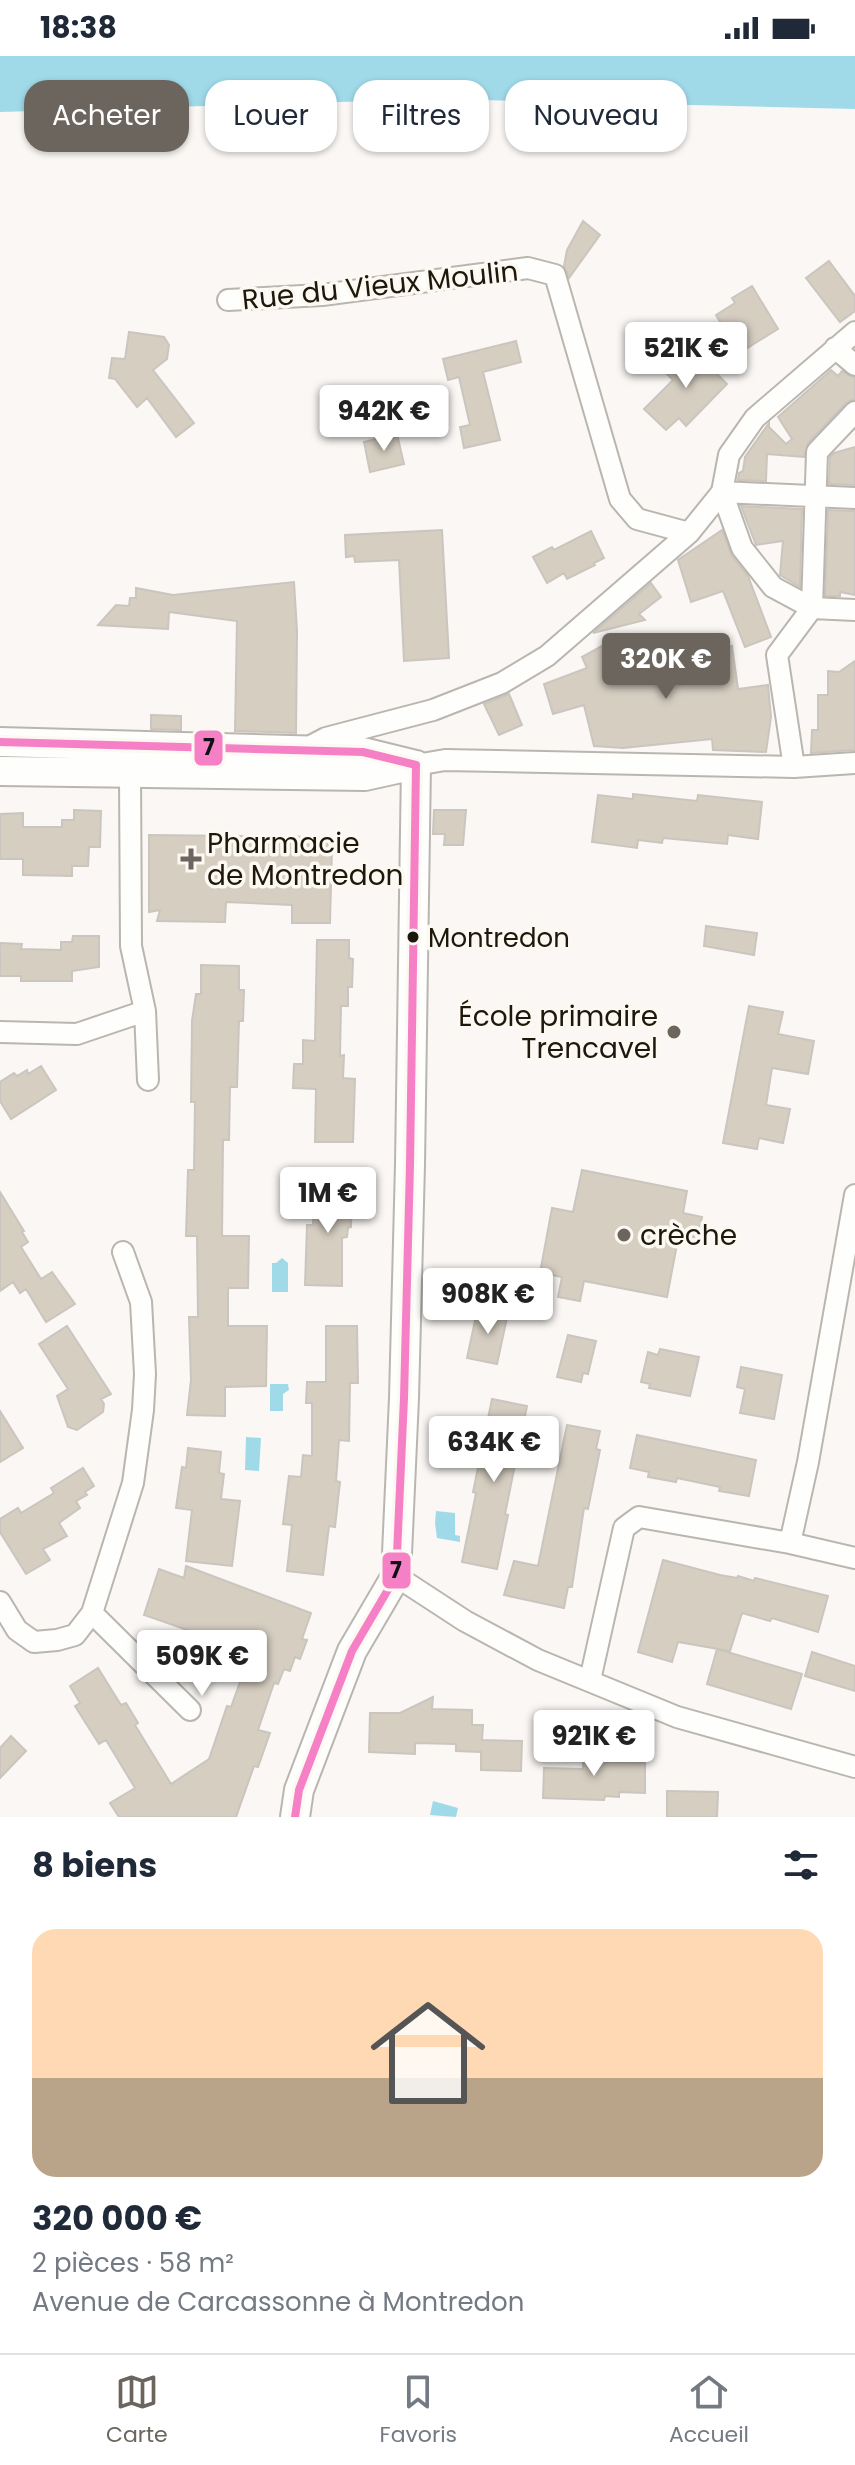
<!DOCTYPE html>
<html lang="fr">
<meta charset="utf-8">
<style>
:root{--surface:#fff;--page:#f2f2f3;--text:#1f2937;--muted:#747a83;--line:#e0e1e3;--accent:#6b655d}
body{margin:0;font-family:Poppins,sans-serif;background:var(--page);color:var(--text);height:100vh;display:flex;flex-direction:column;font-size:30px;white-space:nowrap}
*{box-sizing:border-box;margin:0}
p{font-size:26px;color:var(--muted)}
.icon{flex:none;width:44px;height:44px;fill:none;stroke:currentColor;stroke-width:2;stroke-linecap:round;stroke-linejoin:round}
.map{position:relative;height:1761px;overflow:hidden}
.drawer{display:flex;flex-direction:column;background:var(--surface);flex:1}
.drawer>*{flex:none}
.top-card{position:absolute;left:24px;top:24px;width:808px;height:72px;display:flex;gap:16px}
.price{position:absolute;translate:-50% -68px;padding:0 18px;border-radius:8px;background:#fff;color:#222;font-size:26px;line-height:52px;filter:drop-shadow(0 2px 4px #0008)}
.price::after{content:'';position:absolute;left:50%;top:48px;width:24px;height:18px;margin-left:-12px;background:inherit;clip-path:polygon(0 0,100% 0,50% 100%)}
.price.active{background:var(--accent);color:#fff}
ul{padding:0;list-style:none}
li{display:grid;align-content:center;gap:16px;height:424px;padding:0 32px}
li+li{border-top:2px solid var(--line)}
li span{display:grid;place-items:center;height:248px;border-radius:24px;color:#555}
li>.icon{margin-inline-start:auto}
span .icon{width:144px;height:144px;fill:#fffc;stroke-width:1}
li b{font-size:34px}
h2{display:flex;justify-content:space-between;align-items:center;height:96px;padding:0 32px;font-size:34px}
.tag{padding:0 28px;border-radius:24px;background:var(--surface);box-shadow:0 2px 6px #0004;font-size:28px;line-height:72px}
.tag.active{background:var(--accent);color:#fff}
.status{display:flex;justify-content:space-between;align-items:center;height:56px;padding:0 40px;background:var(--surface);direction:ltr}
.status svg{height:22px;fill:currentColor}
.dock{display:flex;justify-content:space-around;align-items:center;height:112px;border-top:2px solid var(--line);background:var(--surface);font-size:22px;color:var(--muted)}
.dock a{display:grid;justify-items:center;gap:4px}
.dock .active{color:var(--accent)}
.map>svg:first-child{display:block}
.water{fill:#a0dae9}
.building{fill:#d6cec1;stroke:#cac5be;stroke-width:2}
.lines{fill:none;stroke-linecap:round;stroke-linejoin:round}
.street-casing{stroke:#bab6af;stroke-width:24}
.secondary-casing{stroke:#bab6af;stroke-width:32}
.street{stroke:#fefefd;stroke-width:20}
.secondary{stroke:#fefefd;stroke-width:28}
.bus-1-casing{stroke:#fcf8f2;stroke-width:14}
.bus-1{stroke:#f680c6;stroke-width:8}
.poi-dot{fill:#6b655d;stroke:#fcf8f2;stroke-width:3}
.bus-dot{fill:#1e170c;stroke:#fcf8f2;stroke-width:3}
.labels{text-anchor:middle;stroke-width:7;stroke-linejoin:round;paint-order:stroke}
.bus-label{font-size:26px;fill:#1e170c;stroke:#fcf8f2;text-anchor:start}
.street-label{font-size:28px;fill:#1e170c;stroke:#fcf8f2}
.poi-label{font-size:28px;fill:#1e170c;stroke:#fcf8f2;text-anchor:start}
.line-badge{stroke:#fcf8f2;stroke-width:3}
.pale-badge-label{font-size:22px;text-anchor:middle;font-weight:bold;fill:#111}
</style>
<div class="status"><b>18:38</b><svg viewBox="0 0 49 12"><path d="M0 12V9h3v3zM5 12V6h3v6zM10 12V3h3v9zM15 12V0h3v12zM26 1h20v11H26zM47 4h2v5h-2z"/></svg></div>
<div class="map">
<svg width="855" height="1761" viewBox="0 0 855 1761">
<rect width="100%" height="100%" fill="#faf7f4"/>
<path class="water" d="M 0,0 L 855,0 L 855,53 L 442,43 L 0,56 Z
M 282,1202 L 288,1207 L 288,1236 L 272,1236 L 272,1207 L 276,1207 Z
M 270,1328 L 288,1328 L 289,1334 L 283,1338 L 283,1355 L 270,1355 Z
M 246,1381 L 261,1382 L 259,1415 L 245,1414 Z
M 436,1455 L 455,1457 L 455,1479 L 460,1480 L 460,1486 L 437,1482 L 435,1467 Z
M 433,1745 L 458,1752 L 456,1761 L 430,1759 Z"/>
<path class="building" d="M 583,165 L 600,179 L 569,222 L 564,210 L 567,194 Z
M 829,205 L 855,240 L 855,255 L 840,266 L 806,222 Z
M 752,230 L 778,273 L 739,297 L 716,259 L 735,247 L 732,242 Z
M 129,276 L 164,281 L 169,289 L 167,303 L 153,314 L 194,367 L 176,381 L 147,342 L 137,351 L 115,323 L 109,322 L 112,302 L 125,303 Z
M 516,285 L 521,306 L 483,316 L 500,384 L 464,392 L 460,371 L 470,369 L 459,321 L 448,324 L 443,303 Z
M 689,290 L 727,328 L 686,370 L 679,362 L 666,374 L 644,353 L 673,324 L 664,315 Z
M 831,314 L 838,320 L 842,315 L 855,322 L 855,343 L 846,347 L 808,387 L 804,401 L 767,398 L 766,425 L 738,424 L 739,417 L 743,415 L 745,401 L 769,367 L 769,371 L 786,388 L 792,383 L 778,361 Z
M 397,378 L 404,408 L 370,416 L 364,386 Z
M 855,391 L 855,429 L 829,428 L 830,401 L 834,397 Z
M 741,450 L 802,453 L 800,531 L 780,519 L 783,485 L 756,489 Z
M 828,454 L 855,455 L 855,539 L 840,536 L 840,540 L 825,540 Z
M 442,474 L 449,602 L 404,605 L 399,504 L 355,506 L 354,500 L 346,501 L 345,479 Z
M 722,474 L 732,500 L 748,520 L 771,581 L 745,591 L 723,535 L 691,546 L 678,504 Z
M 591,475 L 604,502 L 594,507 L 595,509 L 567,523 L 564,517 L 547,527 L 533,501 L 552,491 L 554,494 Z
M 294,526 L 297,575 L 296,677 L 235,675 L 237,565 L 169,556 L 168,573 L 98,569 L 116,549 L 129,550 L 130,542 L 136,542 L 136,532 L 173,539 Z
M 651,527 L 661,541 L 639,558 L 645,564 L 593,577 Z
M 613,584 L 623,604 L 635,606 L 703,595 L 709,604 L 706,595 L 732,590 L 738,633 L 768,629 L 771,661 L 766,696 L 713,694 L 712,683 L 623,692 L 594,690 L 584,649 L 553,658 L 544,628 L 587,612 L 582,601 Z
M 855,605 L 855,694 L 811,697 L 812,674 L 818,674 L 818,639 L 828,639 L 828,615 L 839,616 Z
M 509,638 L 522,669 L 499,679 L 484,648 Z
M 151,659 L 181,660 L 181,674 L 151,673 Z
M 633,738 L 697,745 L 698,739 L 762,746 L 758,783 L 728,779 L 727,788 L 663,782 L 662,787 L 638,784 L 637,792 L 592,786 L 598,739 L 633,743 Z
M 74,754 L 101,755 L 100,791 L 89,791 L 88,810 L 72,810 L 72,820 L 23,819 L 23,803 L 0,803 L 0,758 L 23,757 L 23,771 L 62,771 L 62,764 L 74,764 Z
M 434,754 L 466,754 L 463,789 L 444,789 L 445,778 L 433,778 Z
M 149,779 L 323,781 L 332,791 L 330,867 L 292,867 L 292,849 L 226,846 L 225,866 L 157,865 L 160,854 L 149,856 Z
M 706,870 L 757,877 L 754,899 L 704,890 Z
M 73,880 L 99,880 L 99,911 L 72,915 L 72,925 L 21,925 L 21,920 L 0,920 L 0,887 L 22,888 L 21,893 L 61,894 L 61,886 L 72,886 Z
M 317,884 L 349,884 L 349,902 L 353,903 L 352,931 L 348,931 L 348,950 L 341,950 L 340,1000 L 344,999 L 343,1022 L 355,1023 L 353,1086 L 315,1086 L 316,1033 L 293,1032 L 294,1008 L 303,1008 L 303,984 L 315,985 Z
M 201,909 L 239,910 L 239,934 L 244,934 L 243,965 L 239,965 L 237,1031 L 230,1031 L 229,1084 L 223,1084 L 222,1180 L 249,1180 L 248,1232 L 228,1232 L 228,1270 L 267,1270 L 266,1330 L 225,1331 L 225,1360 L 187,1359 L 191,1324 L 189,1261 L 198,1261 L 197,1180 L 186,1180 L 188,1114 L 194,1114 L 195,1046 L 191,1046 L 192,965 L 196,938 L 201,938 Z
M 749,950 L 783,956 L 778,978 L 814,985 L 808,1018 L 772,1012 L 766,1049 L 790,1053 L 783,1087 L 759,1082 L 757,1093 L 723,1087 Z
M 41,1010 L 56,1034 L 11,1063 L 0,1045 L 0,1026 L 14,1017 L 17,1020 L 27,1014 L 28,1018 Z
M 582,1114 L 687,1135 L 683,1157 L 702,1161 L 698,1182 L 679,1178 L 667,1241 L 584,1225 L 580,1245 L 558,1241 L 562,1221 L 540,1217 L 552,1152 L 573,1156 Z
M 314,1130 L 352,1131 L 351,1171 L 348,1172 L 347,1181 L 342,1182 L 342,1230 L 305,1229 L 307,1169 L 313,1169 Z
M 0,1136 L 24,1175 L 22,1176 L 28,1186 L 21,1191 L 41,1223 L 52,1216 L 75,1248 L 46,1266 L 26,1233 L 20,1237 L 13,1226 L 0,1235 Z
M 478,1251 L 508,1257 L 497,1308 L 467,1302 Z
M 67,1270 L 111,1338 L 101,1343 L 104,1348 L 103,1356 L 77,1374 L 68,1371 L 57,1340 L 68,1333 L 39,1288 Z
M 326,1270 L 357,1270 L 358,1327 L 350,1327 L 349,1385 L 339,1384 L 336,1425 L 340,1426 L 335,1471 L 329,1470 L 323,1519 L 287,1515 L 292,1469 L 283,1468 L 289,1420 L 301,1421 L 303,1399 L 312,1400 L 312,1347 L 306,1347 L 307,1326 L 326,1326 Z
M 568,1279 L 596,1285 L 588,1318 L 583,1317 L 581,1326 L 557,1321 Z
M 660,1293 L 699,1301 L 690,1340 L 649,1332 L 650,1328 L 641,1326 L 648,1296 L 658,1299 Z
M 741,1311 L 782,1319 L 774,1363 L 740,1357 L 745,1333 L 737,1331 Z
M 492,1343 L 527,1350 L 505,1458 L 508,1459 L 497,1513 L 462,1506 L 476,1437 L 473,1436 Z
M 0,1355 L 23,1392 L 0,1406 Z
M 567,1369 L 600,1375 L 596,1393 L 600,1394 L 588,1453 L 584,1452 L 572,1531 L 568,1531 L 564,1552 L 504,1539 L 514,1505 L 538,1510 Z
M 637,1379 L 756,1404 L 749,1440 L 719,1435 L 720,1431 L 677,1422 L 676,1426 L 648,1421 L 649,1416 L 630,1412 Z
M 188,1392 L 221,1396 L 219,1417 L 224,1418 L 221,1443 L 240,1445 L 232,1510 L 186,1505 L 192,1454 L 176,1452 L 182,1411 L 186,1412 Z
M 83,1412 L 94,1430 L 85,1436 L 87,1439 L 76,1445 L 80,1452 L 59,1467 L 67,1480 L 43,1493 L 50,1504 L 26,1518 L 0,1476 L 0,1463 L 18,1452 L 21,1457 L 54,1437 L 51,1432 Z
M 663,1504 L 720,1519 L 737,1522 L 738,1520 L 754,1525 L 755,1522 L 828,1540 L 818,1576 L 772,1562 L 770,1565 L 742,1557 L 730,1595 L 678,1586 L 672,1606 L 638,1596 Z
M 186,1510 L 311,1557 L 302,1583 L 307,1584 L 300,1603 L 295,1601 L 290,1615 L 284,1613 L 278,1628 L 274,1627 L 258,1674 L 270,1677 L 258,1711 L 254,1710 L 236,1761 L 119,1761 L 110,1747 L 135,1732 L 106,1684 L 99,1688 L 75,1650 L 80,1647 L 70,1630 L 98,1612 L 121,1649 L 126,1647 L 138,1667 L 135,1669 L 171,1728 L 209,1703 L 227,1650 L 231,1651 L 253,1590 L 216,1575 L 213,1583 L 144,1559 L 159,1513 L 184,1522 Z
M 717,1593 L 802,1618 L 791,1653 L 707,1628 Z
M 812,1596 L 855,1610 L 855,1635 L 805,1620 Z
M 433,1641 L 432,1653 L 472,1654 L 472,1669 L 483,1669 L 482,1684 L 522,1685 L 521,1715 L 481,1714 L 481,1696 L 456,1695 L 456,1688 L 415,1687 L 415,1698 L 369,1696 L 370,1657 L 400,1657 Z
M 11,1680 L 26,1695 L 0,1722 L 0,1692 Z
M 584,1691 L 606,1691 L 605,1706 L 645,1707 L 645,1737 L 619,1736 L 619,1741 L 605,1740 L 604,1744 L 543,1742 L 544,1712 L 583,1713 Z
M 667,1735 L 718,1736 L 717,1761 L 667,1761 Z"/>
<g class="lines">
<g class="street-casing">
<path id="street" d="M 228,244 L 322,239 L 528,212 L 555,219 L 620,443 L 637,463 L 689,477
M 835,292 L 855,309
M 855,442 L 722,436 L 742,492 L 773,531 L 812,552 L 855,554
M 305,693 L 326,682 L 433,654 L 502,627 L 547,600 L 689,477 L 722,436 L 729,399 L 755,362 L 855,276
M 416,709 L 445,704 L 794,711 L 855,707
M 794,711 L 777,599 L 812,552 L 817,396 L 855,356
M 130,718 L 131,890 L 145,955 L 148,1024
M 0,976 L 77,978 L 145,955
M 790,1487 L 808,1406 L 855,1139
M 396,1520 L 465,1565 L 538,1604 L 677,1661 L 855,1711
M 0,1546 L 17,1574 L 34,1586 L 57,1584 L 75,1579 L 92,1557 L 133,1427 L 143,1354 L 145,1318 L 141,1246 L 123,1196
M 92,1557 L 190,1654
M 590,1624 L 624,1472 L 639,1461 L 790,1487 L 855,1502"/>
</g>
<g class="secondary-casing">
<path id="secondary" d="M 0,686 L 363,696 L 416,709
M 0,715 L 365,720 L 410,710
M 295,1761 L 299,1734 L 352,1595 L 396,1520 L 404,1342 L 410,1108 L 416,709"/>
</g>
<use href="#street" class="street"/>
<use href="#secondary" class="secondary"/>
<g class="bus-1-casing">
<path id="bus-1" d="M 0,686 L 363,696 L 416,709
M 295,1761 L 299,1734 L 352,1595 L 396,1520 L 404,1342 L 410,1108 L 416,709"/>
</g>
<use href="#bus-1" class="bus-1"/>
</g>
<g class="poi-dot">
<path d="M187 791h8v8h8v8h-8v8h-8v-8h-8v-8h8z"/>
<circle cx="674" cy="976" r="8"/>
<circle cx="624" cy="1179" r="8"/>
</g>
<circle class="bus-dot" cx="413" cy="881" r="7"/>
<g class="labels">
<g class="bus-label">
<text x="428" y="891">Montredon</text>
</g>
<g class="street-label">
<text transform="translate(380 229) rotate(-6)" y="10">Rue du Vieux Moulin</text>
</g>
<g class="poi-label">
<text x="207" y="797">Pharmacie<tspan x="207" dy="32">de Montredon</tspan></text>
<text x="658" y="970" text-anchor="end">École primaire<tspan x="658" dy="32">Trencavel</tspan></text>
<text x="640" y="1189">crèche</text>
</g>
</g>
<g class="line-badge">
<rect x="193" y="673" width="31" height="38" rx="8" fill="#f680c6"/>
<rect x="381" y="1495" width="31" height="39" rx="8" fill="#f680c6"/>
</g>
<g class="pale-badge-label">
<text x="209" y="699">7</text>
<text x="396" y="1522">7</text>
</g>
</svg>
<b class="price" style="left:686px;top:334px">521K €</b>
<b class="price" style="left:384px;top:397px">942K €</b>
<b class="price active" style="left:666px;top:645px">320K €</b>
<b class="price" style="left:328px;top:1179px">1M €</b>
<b class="price" style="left:488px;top:1280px">908K €</b>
<b class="price" style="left:494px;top:1428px">634K €</b>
<b class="price" style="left:202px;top:1642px">509K €</b>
<b class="price" style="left:594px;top:1722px">921K €</b>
<div class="top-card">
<a class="tag active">Acheter</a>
<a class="tag">Louer</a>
<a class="tag">Filtres</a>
<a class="tag">Nouveau</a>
</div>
</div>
<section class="drawer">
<h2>8 biens<svg class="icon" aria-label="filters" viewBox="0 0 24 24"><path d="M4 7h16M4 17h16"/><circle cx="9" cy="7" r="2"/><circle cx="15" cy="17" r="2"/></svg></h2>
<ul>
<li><span style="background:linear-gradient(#ffd9b3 60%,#b9a48a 0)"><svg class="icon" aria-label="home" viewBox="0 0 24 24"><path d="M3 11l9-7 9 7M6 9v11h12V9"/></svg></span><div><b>320 000 €</b><p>2 pièces · 58 m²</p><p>Avenue de Carcassonne à Montredon</p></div></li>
</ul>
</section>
<nav class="dock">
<a class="active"><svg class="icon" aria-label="map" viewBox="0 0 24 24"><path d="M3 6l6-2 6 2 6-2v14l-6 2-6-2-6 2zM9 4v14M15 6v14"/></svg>Carte</a>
<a><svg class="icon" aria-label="saved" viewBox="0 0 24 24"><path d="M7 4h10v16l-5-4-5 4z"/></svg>Favoris</a>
<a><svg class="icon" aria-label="home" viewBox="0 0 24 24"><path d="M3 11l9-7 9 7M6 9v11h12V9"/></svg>Accueil</a>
</nav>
